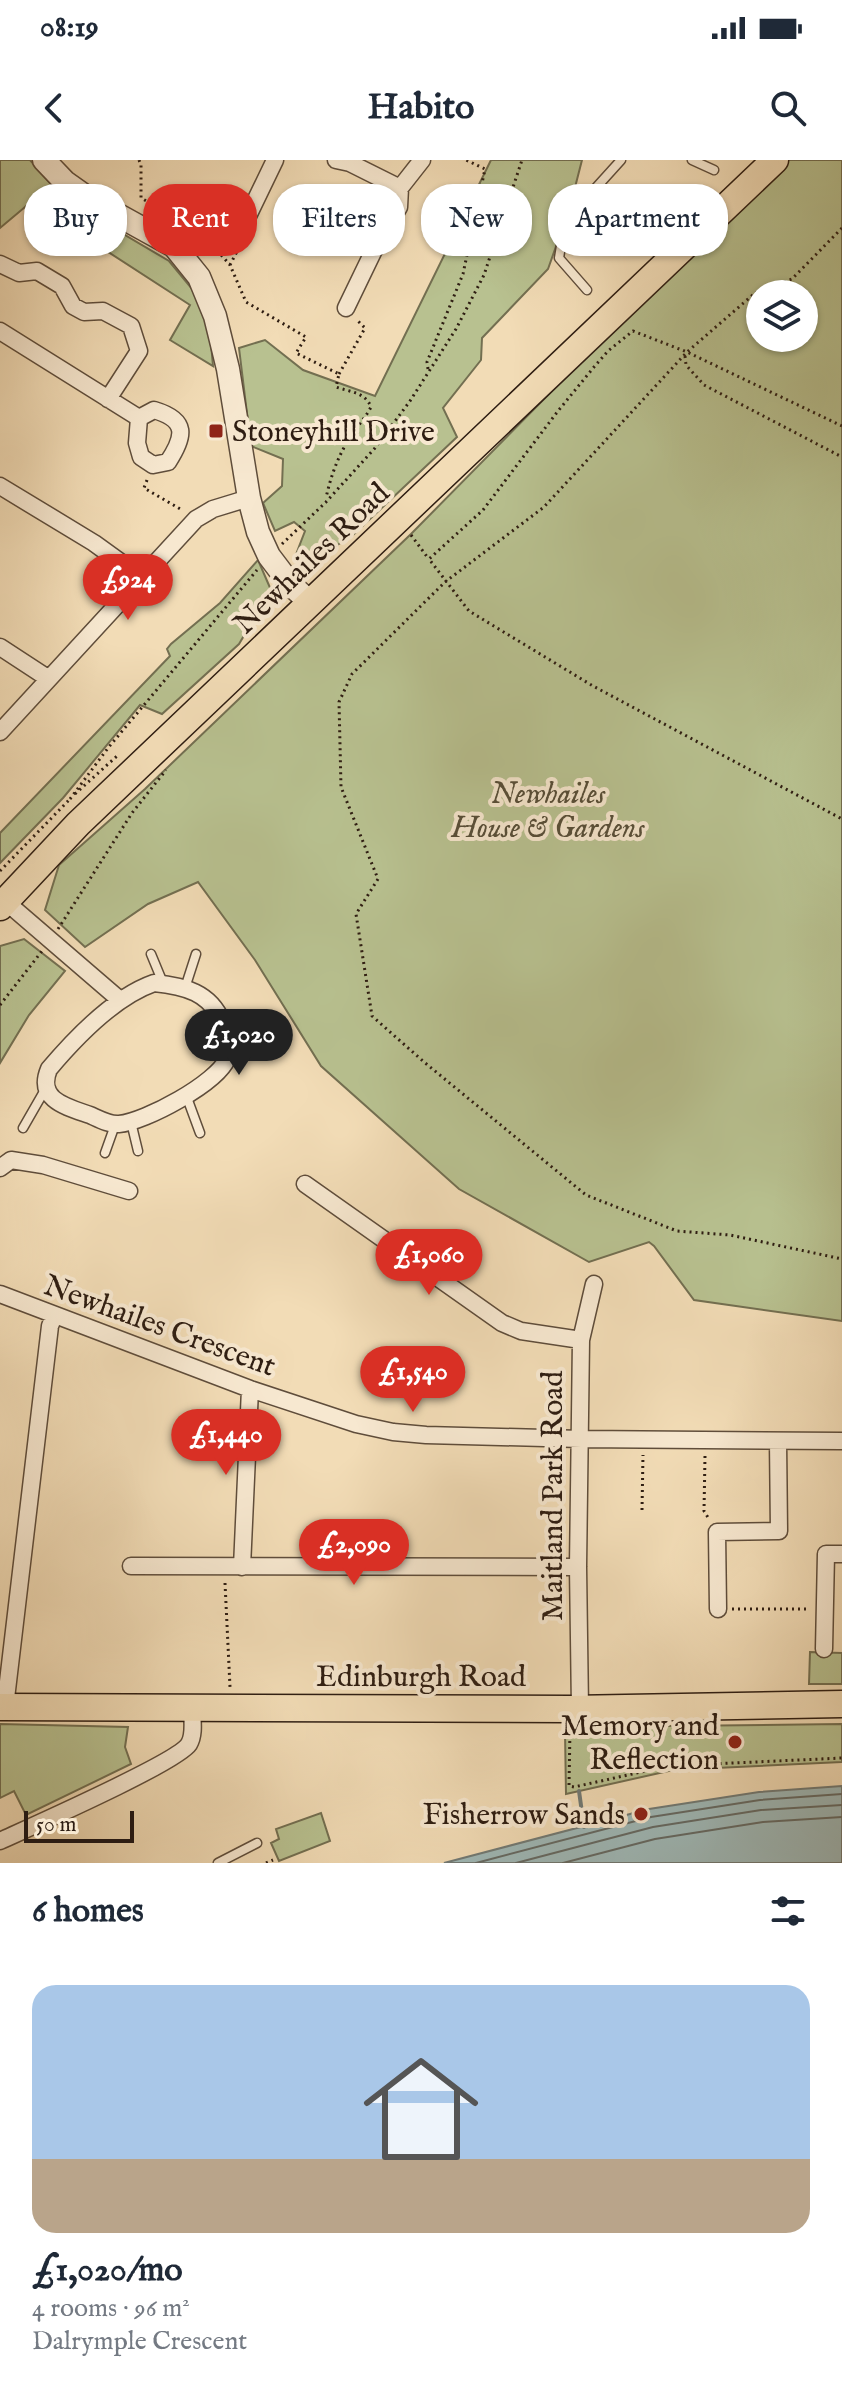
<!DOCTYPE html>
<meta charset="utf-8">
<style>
:root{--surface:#fff;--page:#f2f2f3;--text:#1f2937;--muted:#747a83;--accent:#d93025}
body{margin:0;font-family:"IM FELL English",serif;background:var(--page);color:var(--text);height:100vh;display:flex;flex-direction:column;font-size:30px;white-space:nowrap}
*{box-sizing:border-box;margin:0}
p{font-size:26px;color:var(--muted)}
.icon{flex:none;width:44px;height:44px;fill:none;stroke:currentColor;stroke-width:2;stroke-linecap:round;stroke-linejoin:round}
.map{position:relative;height:1703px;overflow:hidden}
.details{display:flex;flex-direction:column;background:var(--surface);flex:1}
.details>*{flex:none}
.hud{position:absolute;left:24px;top:24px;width:794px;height:72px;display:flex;gap:16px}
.buttons{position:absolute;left:746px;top:120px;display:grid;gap:16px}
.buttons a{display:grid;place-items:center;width:72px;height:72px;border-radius:50%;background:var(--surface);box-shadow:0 2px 6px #0004;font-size:40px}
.scale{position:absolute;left:24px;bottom:20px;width:110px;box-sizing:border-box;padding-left:8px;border:4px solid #2e1d12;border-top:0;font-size:22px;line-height:28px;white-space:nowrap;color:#2e1d12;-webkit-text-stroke:6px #f7e8d0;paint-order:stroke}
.price{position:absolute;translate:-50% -68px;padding:0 18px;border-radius:28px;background:var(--accent);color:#fff;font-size:26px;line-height:52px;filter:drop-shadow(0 2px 4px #0008)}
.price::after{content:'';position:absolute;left:50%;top:48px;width:24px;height:18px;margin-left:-12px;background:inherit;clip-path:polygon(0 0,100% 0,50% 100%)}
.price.on{background:#222;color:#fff}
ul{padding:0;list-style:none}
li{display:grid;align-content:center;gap:16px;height:424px;padding:0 32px}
li span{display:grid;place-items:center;height:248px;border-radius:24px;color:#555}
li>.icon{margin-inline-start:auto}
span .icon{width:144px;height:144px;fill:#fffc;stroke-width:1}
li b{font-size:34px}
h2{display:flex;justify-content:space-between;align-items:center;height:96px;padding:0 32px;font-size:34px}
.pill{padding:0 28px;border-radius:32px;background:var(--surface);box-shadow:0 2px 6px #0004;font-size:28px;line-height:72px}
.pill.on{background:var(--accent);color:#fff}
.status{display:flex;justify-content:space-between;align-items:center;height:56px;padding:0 40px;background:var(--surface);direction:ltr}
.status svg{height:22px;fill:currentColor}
header{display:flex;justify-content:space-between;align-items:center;height:104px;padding:0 32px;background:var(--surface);font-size:36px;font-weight:800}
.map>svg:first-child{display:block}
.green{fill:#b8c190;stroke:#736f51;stroke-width:2;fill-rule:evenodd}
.water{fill:#9fb9b8;stroke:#727b76;stroke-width:2}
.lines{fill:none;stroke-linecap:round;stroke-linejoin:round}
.shore{stroke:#666b65;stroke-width:2}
.stream{stroke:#727b76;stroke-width:4}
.service-casing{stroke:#5f4d3b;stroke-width:11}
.minor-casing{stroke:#5f4d3b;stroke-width:19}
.tertiary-casing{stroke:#5f4d3b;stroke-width:25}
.primary-casing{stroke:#2e1d12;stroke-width:29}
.path{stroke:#2e1d12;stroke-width:3;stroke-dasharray:2 4;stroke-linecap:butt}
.service{stroke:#f7e8d0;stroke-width:8}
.minor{stroke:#f7e8d0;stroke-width:16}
.tertiary{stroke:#f7e8d0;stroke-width:22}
.primary{stroke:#f2dcb6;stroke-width:26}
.poi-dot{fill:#8f2418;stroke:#f7e8d0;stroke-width:3}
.labels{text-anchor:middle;stroke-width:8;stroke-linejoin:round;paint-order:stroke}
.poi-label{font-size:30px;fill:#2e1d12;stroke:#f7e8d0;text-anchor:end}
.street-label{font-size:30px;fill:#2e1d12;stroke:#f7e8d0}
.park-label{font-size:30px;font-style:italic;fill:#574e38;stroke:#f7e8d0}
</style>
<div class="status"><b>08:19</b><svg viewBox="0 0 49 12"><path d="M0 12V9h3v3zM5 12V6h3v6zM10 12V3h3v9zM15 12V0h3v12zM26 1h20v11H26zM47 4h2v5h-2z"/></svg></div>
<header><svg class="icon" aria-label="back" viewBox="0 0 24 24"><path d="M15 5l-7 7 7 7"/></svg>Habito<svg class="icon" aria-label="search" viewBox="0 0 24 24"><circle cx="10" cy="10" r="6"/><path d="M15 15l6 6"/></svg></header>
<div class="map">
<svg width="842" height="1703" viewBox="0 0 842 1703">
<rect width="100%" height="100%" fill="#f2dcb6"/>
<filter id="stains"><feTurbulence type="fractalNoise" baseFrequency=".0025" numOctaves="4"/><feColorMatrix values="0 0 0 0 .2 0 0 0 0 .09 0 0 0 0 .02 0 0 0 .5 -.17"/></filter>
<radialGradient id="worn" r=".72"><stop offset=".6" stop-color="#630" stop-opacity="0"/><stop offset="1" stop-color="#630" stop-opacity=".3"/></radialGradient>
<path class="green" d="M 0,0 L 30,0 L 64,39 L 169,101 L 193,130 L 210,173 L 213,206 L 170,180 L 190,145 L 31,42 L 0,68 Z
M 491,0 L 582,0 L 570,47 L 548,109 L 482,178 L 481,200 L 443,248 L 457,277 L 352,376 L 303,406 L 295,397 L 305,371 L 294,362 L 275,371 L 263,343 L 282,326 L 283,299 L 251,286 L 239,188 L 265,180 L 303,210 L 375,236 Z
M 780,0 L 842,0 L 842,1161 L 694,1140 L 654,1086 L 649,1082 L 589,1102 L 459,1029 L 321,906 L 255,800 L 198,722 L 148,744 L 85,787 L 45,750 L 59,705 L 145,629 L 411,374 ZM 760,134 L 804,134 L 804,178 L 760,178 Z
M 258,400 L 271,430 L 239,484 L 162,554 L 140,545 L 63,638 L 0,703 L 0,673 L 170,496 L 167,489 L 171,484 L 220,443 Z
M 24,779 L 65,811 L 29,855 L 0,903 L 0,786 Z
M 810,1492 L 842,1493 L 842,1524 L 809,1524 Z
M 0,1564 L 128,1567 L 125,1587 L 131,1604 L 26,1655 L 14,1631 L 0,1638 Z
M 842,1564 L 842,1602 L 673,1610 L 566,1634 L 565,1572 L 578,1567 Z
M 321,1653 L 330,1681 L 279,1701 L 271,1683 L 279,1679 L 276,1669 Z"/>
<path class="water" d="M 842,1626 L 842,1703 L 444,1703 L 649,1649 L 759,1632 Z"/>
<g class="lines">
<path class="shore" d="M 476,1703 L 651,1657 L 760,1640 L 842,1634
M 516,1703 L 653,1667 L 761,1650 L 842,1645
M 563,1703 L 655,1679 L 763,1662 L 842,1657"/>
<path class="stream" d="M 579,1631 L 584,1667"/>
<g class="service-casing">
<path id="service" d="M 692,0 L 714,10
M 599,25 L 622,51
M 587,130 L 559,98 L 562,80 L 574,52 L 621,0
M 151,794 L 163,823
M 185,828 L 196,794
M 229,886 L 283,874
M 186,935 L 200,973
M 131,962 L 138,991
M 23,968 L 46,928
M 105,993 L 115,965
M 218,1703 L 257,1683"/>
</g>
<g class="minor-casing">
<path id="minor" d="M 336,0 L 350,3 L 400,28 L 399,47 L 373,92 L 346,148
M 400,28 L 422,0
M 248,56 L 275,0
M 0,104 L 19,113 L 37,111 L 62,126 L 73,146 L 84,152 L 103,151 L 131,166 L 139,191 L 108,239
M 0,171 L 139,258
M 154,250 C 188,260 185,276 168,302 L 153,305 L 141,297 L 137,283 L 139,258 Z
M 0,326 L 94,383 L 141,417
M 0,487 L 49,519
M 0,572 L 196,359 L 213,349 L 249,338
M 5,741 L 120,840
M 154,823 C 184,826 211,832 223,864 C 227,875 232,887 227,899 C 217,923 145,962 119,964 C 110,965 99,959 90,955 C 67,947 36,940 49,909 C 76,877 114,837 154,823 Z
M 0,1008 L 11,1000 L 43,1005 L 129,1031
M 305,1024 L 502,1163 L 521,1171 L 581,1180
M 0,1134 L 250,1229 L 356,1264 L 393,1272 L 426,1275 L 581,1279 L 842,1281
M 131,1406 L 578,1407
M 242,1407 L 250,1229
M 718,1449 L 717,1372 L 779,1371 L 778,1281
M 824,1489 L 826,1394 L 842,1394
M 5,1547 L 50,1166 L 54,1156
M 580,1549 L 578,1407 L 581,1180 L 594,1124
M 0,1681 C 28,1668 178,1602 189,1584 C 195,1574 192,1559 192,1548"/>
</g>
<g class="tertiary-casing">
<path id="tertiary" d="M 44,0 L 65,22 L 89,39 L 174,86 L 199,117 L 215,156 L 228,209 L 249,338 L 258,372 L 269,396 L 291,425 L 311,443"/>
</g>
<g class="primary-casing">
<path id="primary" d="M 0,747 L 78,664 L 775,0
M 0,1547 L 570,1549 L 842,1544"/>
</g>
<path class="path" d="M 139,0 L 141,5 L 141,38 L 201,72 L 230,105 L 246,142 L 306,177 L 296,193 L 339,214 L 336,227 C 350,232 365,232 371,247 C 366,257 359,264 353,273 C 339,293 331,315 326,338
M 842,68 L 792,119 L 755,133 L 687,192 L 544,347 L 445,422 L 352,514 L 339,542 L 341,627 L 378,719 L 356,754 L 372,856 L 424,902 L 586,1035 L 677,1071 L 730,1075 L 842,1099
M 230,105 L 248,70
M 685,196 L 686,205 L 704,225 L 842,297
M 428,209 L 427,202 L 463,114 L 485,9 L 466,0
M 339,214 L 365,168 L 357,160
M 842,266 L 687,192 L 633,171 L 608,191 L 594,207 L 558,251 L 483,350 L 429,399 L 469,451 L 593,526 L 842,659
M 147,320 L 144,328 L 182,350
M 411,375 L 428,398
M 282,384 L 326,342 L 375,288 L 410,241 L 456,169 L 484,115 L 522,0
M 75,634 L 117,596
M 70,639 L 108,588 L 257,410
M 0,711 L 70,639
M 58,769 L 132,653 L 166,610
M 0,845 L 42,791
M 705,1296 L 704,1351 L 709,1359
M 642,1350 L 643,1295
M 225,1423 L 230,1527
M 732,1449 L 809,1449
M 570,1569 L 569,1626 L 574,1627 L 668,1606 L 842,1598
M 266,1703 L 273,1700"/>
<use href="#service" class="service"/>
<use href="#minor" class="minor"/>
<use href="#tertiary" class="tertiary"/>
<use href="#primary" class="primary"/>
</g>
<g class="poi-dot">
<rect x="208" y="263" width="16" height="16" rx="4"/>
<circle cx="735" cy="1582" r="8"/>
<circle cx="641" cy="1654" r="8"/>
</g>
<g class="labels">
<g class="poi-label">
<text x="232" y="281" text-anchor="start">Stoneyhill Drive</text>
<text x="719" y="1575">Memory and<tspan x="719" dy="34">Reflection</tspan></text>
<text x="625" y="1664">Fisherrow Sands</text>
</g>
<g class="street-label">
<text transform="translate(311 398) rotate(-44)" y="10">Newhailes Road</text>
<text transform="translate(160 1165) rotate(20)" y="10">Newhailes Crescent</text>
<text transform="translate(552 1336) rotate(-90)" y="10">Maitland Park Road</text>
<text x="421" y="1526">Edinburgh Road</text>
</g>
<g class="park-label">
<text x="548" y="643">Newhailes<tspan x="548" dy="34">House &amp; Gardens</tspan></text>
</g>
</g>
<rect width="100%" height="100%" filter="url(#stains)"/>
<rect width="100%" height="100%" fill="url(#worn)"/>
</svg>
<div class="buttons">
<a><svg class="icon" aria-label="layers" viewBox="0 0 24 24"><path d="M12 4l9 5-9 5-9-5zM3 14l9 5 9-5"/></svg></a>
</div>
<div class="scale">50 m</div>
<b class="price" style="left:128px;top:462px">£924</b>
<b class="price on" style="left:239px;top:917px">£1,020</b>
<b class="price" style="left:429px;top:1137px">£1,060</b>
<b class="price" style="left:413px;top:1254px">£1,540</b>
<b class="price" style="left:226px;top:1317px">£1,440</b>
<b class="price" style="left:354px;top:1427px">£2,090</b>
<div class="hud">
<a class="pill">Buy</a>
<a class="pill on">Rent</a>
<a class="pill">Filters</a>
<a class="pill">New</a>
<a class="pill">Apartment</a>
</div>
</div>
<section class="details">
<h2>6 homes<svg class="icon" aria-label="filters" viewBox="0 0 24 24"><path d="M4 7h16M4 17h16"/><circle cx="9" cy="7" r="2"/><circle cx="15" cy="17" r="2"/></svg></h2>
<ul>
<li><span style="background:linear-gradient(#a9c7e8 70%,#b9a48a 0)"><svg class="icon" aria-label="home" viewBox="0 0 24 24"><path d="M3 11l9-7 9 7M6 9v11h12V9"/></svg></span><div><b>£1,020/mo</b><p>4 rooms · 96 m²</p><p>Dalrymple Crescent</p></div></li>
</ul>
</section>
